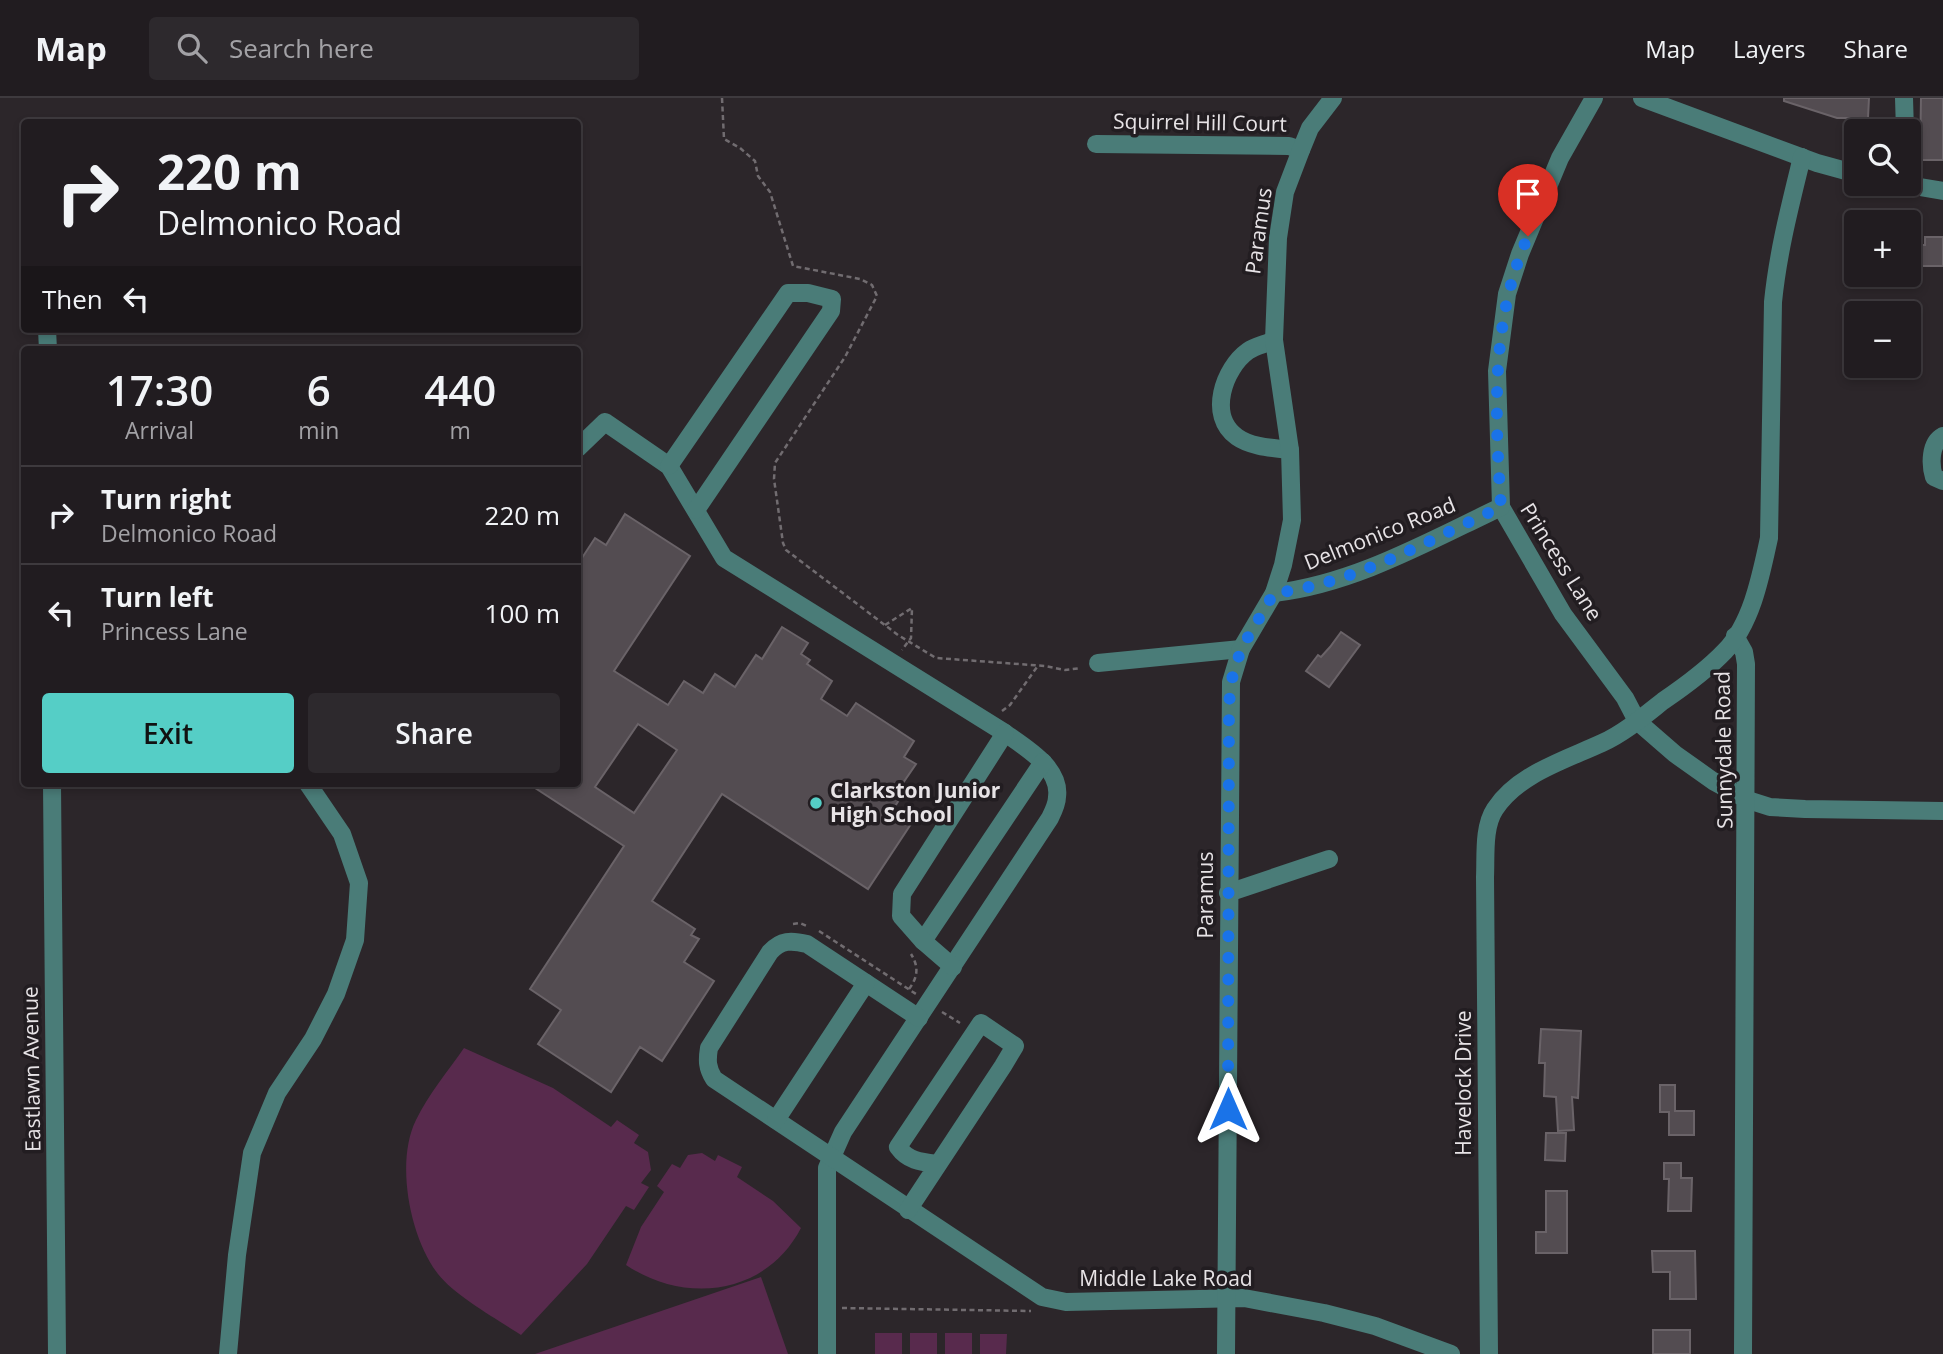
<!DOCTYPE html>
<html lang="en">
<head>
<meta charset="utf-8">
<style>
	body { margin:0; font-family:"Open Sans",sans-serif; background:#2d292d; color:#f1f3f6; height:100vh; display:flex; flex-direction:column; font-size:26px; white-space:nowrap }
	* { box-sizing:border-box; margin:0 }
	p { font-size:23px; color:#a2a1a5 }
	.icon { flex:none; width:38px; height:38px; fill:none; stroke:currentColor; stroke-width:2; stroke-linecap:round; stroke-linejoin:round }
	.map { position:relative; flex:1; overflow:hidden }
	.panel { position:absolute; left:21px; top:248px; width:560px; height:441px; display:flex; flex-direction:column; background:#211c20; border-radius:7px; box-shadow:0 4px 10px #0003,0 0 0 2px #3e3a3e }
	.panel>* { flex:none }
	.hud { position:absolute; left:21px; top:21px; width:560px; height:214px; border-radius:7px; box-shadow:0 4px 10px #0003,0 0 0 2px #3e3a3e; background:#211c20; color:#f1f3f6; overflow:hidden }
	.buttons { position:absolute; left:1844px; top:21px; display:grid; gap:14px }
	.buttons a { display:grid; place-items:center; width:77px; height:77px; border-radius:7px; background:#211c20; box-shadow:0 4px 10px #0003,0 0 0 2px #3e3a3e; font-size:35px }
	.pin { position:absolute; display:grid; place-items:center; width:60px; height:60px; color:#fff; margin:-72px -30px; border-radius:50% 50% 50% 0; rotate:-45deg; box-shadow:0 0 7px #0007 }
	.pin .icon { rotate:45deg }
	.me { position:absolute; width:77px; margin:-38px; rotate:0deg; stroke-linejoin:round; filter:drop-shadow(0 0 5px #0008) }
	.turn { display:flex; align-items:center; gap:24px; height:147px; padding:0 21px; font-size:32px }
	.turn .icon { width:91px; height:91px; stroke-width:2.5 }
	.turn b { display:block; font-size:49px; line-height:60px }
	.then { display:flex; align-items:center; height:66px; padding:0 21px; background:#0003; gap:14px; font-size:26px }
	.eta { display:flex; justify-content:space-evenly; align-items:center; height:119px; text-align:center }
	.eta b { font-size:42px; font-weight:600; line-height:49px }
	.cta { display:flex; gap:14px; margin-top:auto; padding:14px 21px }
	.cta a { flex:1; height:80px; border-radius:7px; background:#55cec6; color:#111; font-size:28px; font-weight:600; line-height:80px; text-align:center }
	.cta a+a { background:#2d292d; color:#f1f3f6 }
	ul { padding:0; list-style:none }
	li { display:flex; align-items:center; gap:21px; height:98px; padding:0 21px; border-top:2px solid #3e3a3e }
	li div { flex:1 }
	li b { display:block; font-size:26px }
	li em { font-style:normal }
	header { display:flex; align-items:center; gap:42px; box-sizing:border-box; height:98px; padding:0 35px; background:#211c20; border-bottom:2px solid #3e3a3e }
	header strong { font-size:33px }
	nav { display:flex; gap:38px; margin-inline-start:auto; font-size:24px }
	.search { width:490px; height:63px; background:#2d292d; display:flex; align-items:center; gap:18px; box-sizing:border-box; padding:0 24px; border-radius:7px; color:#a2a1a5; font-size:26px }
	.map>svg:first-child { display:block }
</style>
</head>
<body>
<header>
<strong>Map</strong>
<div class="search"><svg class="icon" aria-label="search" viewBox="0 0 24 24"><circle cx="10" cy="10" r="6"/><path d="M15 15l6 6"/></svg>Search here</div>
<nav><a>Map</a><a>Layers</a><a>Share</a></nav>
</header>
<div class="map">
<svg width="1943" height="1256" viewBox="0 0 1943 1256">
	<rect width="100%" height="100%" fill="#2c262a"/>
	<!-- green -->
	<g fill="#582a4d">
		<path d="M464,950L553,990L611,1029L617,1022L639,1037L634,1045L648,1054L651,1072L641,1085L649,1089L634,1112L626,1108L587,1166L521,1237C497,1221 455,1198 438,1176C410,1140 395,1064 416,1022C428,997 448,973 464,950Z"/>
		<path d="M702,1055L715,1063L718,1057L742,1069L737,1079L773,1103L801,1130C766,1197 686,1207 626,1167L641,1129L664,1094L657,1088L672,1066L680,1070L688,1057Z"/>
		<path d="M761,1179L788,1256H535Z"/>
		<rect x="875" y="1235" width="27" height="21"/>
		<rect x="910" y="1235" width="27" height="21"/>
		<rect x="945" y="1235" width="27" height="21"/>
		<path d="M980,1236H1007L1006,1256H980Z"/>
	</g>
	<!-- building -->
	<g fill="#534c51" stroke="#6a6368" stroke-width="2" fill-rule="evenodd">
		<path d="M1784,0H1869L1868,20H1837L1784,3Z"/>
		<path d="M1921,0H1943V62H1920Z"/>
		<path d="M1925,139H1943V168H1909V147H1925Z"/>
		<path d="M625,416L690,458L614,573L668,607L684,583L703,595L715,576L735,589L756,557L762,561L782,529L808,545L801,556L810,562L807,566L832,583L821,601L847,618L856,605L914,643L904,659L916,666L901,688L906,691L892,713L911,726L868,791L722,696L652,803L695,831L691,837L699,841L684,864L714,883L662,963L640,949L611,994L538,946L561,912L530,891L624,748L529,686H578V466L595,440L606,447ZM638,626L677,652L634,715L595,689Z"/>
		<path d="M1341,534L1360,547L1329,589L1306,573L1318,557L1321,559L1330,549Z"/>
		<path d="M1541,931L1581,933L1578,1000L1572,999L1574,1032L1558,1033L1556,999L1544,998L1545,965H1539Z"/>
		<path d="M1660,987H1675V1013H1694V1037H1669V1014H1660Z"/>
		<path d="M1546,1035H1566L1565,1063L1545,1062Z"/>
		<path d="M1664,1065H1681V1080H1692L1691,1113H1668L1669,1081H1664Z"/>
		<path d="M1546,1093H1567V1155H1536V1134H1546Z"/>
		<path d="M1652,1153H1695L1696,1201H1670V1174H1653Z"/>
		<rect x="1653" y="1232" width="37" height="24"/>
	</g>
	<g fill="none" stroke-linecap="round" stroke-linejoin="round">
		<!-- path -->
		<g stroke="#716c70" stroke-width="2.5" stroke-dasharray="5 3.5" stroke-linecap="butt">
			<path d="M722,0L724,41L740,50L755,63L758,78L770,94L793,168L860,181L872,187L877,198L845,259L775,365L774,381L783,445L786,452L898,537L936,560L1045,568L1065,572L1081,570"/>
			<path d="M885,527L912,510L911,540L902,552"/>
			<path d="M1002,613L1010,607L1037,569"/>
			<path d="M793,826L800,825L807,828"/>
			<path d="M819,833L916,896"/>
			<path d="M909,891C918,879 919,869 911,856"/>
			<path d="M942,914L960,925"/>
			<path d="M842,1210L1031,1213"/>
		</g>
		<!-- minor -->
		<g stroke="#4a7c78" stroke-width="18">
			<path d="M1594,0L1560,60L1520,156L1507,196L1497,273L1501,409L1563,516L1625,600L1637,623L1675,656L1713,683L1748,702L1770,709L1805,711L1943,713"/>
			<path d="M1642,0L1817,65L1857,76"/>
			<path d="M1904,0L1905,33"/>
			<path d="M1096,46L1289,48L1301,52"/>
			<path d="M1902,86L1943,93"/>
			<path d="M47,231L48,252"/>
			<path d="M1274,242C1266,246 1255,248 1248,253C1224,270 1207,318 1237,339C1251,349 1273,350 1290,352"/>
			<path d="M1943,338C1930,345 1930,366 1934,379L1943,383"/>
			<path d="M578,350L605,324L669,368L724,460L1005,635C1026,650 1061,670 1057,699C1057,706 1053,714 1050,720L843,1034L827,1070V1256"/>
			<path d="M669,368L788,195H808L832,201L831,213L696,412"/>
			<path d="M1274,495C1354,486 1429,443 1501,409"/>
			<path d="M1735,538L1744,554L1746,566L1743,1256"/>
			<path d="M1098,565L1241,551"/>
			<path d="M52,686L57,1256"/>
			<path d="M1228,795L1329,761"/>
			<path d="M923,843L1043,664"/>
			<path d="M953,869L923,843L901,818L902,796L1005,635"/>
			<path d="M919,920L807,846C791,842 781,842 770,854L709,950C707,962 707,970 714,981L1042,1199L1066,1204L1244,1200L1324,1215L1375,1228L1451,1256"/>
			<path d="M776,1022L866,885"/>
			<path d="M908,1112L1003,968L1015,948L981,925L898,1049C908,1063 921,1064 938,1066"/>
			<path d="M228,1256L237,1157L252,1055L277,995L313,941L336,896L355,842L359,785L342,736L308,686"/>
			<path d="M1226,1256L1231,584L1241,551L1274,495L1283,467L1292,422L1290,352L1274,242L1278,140L1285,94L1301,52L1310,30L1333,0"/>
			<path d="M1489,1256L1485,779C1486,758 1483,729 1495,711C1518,676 1565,662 1602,645C1624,635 1644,618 1663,603C1685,588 1707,572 1725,553C1752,525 1761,477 1769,440L1773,204C1778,154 1790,108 1802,59"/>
		</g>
	</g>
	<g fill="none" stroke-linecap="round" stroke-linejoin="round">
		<!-- route -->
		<path stroke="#1a73e8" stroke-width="12" stroke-dasharray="0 21.6" d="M1228,1011L1229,607L1231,584L1241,551L1274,495C1354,486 1429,442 1501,409C1495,317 1490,224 1528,138"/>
	</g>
	<!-- markers -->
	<circle fill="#55cec6" stroke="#221d21" stroke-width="2.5" cx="816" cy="705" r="7"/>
	<g text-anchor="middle" stroke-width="7" stroke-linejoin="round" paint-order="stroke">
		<!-- street labels -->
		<g font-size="21" fill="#e7e3e6" stroke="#221d21">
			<text transform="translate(1200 25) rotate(1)" y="7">Squirrel Hill Court</text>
			<text transform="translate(1259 133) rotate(-82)" y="7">Paramus</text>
			<text transform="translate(1380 436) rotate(-22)" y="7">Delmonico Road</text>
			<text transform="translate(1561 464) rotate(58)" y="7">Princess Lane</text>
			<text transform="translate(1724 652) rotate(-91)" y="7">Sunnydale Road</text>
			<text transform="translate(1206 797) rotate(-90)" y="7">Paramus</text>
			<text transform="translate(32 971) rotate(-91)" y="7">Eastlawn Avenue</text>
			<text transform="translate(1464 985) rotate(-90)" y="7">Havelock Drive</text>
			<text x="1166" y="1188">Middle Lake Road</text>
		</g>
		<!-- poi labels -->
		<g font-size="21" font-weight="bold" fill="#e7e3e6" stroke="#221d21" text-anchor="start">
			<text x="830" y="700">Clarkston Junior<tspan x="830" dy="24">High School</tspan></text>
		</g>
	</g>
</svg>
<div class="buttons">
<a><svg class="icon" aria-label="search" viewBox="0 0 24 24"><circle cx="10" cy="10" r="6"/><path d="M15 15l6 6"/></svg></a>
<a>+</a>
<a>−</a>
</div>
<div class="pin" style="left:1528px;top:138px;background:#d93025"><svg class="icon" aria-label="arrive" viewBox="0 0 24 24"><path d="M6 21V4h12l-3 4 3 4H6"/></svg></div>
<svg class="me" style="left:1228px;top:1011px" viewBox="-20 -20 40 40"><path d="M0-17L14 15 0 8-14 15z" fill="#1a73e8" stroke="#fff" stroke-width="4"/></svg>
<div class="hud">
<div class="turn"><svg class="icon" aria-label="right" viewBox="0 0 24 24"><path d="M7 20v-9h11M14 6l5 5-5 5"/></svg><div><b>220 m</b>Delmonico Road</div></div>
<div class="then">Then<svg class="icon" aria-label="left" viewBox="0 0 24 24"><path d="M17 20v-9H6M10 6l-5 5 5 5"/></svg></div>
</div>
<section class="panel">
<div class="eta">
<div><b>17:30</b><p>Arrival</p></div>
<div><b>6</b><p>min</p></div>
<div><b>440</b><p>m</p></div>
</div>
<ul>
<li><svg class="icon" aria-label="right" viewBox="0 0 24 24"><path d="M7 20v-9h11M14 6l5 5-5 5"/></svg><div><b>Turn right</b><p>Delmonico Road</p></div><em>220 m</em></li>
<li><svg class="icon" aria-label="left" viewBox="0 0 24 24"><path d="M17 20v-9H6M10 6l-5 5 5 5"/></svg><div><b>Turn left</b><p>Princess Lane</p></div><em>100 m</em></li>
</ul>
<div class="cta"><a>Exit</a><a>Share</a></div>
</section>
</div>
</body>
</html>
